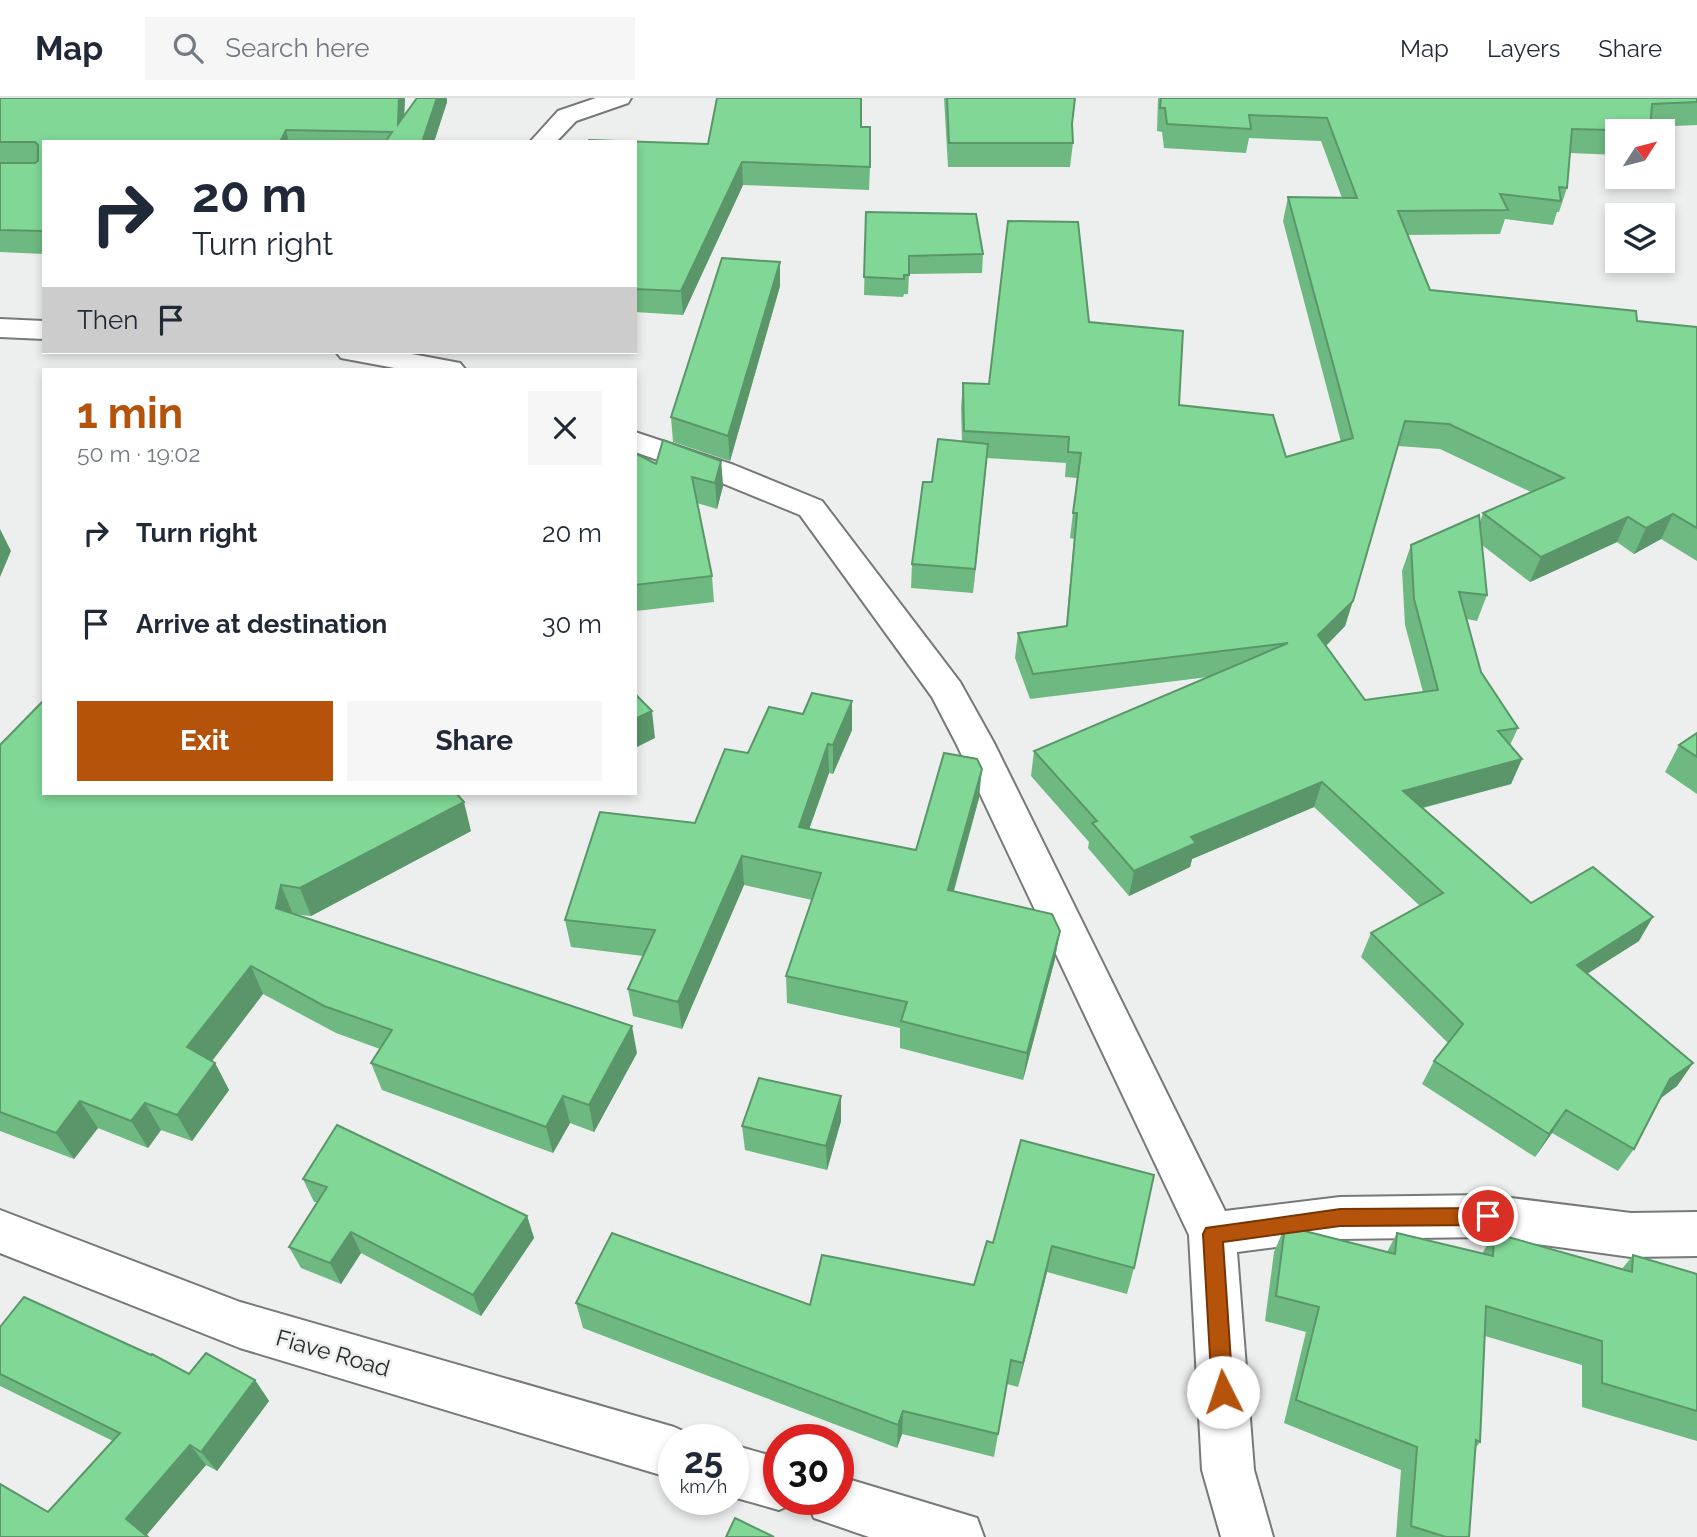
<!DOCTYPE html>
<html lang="en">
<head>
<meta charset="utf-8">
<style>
	body { margin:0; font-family:Raleway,sans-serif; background:#f6f6f7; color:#1f2937; height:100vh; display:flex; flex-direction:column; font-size:26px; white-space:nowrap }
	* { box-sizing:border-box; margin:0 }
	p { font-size:23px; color:#747a83 }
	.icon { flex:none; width:38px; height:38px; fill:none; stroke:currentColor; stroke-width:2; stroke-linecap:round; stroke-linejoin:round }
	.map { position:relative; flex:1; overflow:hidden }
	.sheet { position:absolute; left:42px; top:270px; width:595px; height:427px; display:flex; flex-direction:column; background:#fff; border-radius:0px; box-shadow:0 4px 10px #0003 }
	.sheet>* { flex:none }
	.top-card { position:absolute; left:42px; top:42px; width:595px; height:214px; border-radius:0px; box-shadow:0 4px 10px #0003; background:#fff; color:#1f2937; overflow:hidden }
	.needle { width:46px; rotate:54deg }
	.fabs { position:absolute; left:1605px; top:21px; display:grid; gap:14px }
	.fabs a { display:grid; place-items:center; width:70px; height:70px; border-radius:0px; background:#fff; box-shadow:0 4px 10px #0003; font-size:35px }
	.speed { position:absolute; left:658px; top:1326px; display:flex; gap:14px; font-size:35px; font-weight:700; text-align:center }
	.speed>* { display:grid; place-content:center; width:91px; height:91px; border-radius:50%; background:#fff; box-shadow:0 4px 10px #0003; line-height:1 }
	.speed small { font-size:18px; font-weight:400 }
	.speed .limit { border:10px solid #d22; background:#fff; color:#111 }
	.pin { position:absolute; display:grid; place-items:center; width:60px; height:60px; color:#fff; margin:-30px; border:4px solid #fff; border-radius:50%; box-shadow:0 2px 7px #0007 }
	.me { position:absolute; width:77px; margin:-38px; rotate:356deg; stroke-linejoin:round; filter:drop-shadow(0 0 5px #0008) }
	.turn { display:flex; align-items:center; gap:24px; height:147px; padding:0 35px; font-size:32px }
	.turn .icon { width:91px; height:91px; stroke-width:2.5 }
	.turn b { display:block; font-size:49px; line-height:60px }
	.then { display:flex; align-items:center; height:66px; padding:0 35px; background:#0003; gap:14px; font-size:26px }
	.round { display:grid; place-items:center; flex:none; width:74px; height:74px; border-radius:0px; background:#f6f6f7 }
	.head { display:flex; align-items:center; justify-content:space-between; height:119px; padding:0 35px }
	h1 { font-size:42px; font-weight:700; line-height:52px; color:#b45309 }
	.cta { display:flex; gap:14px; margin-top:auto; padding:14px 35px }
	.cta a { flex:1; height:80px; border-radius:0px; background:#b45309; color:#fff; font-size:28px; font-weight:700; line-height:80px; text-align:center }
	.cta a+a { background:#f6f6f7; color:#1f2937 }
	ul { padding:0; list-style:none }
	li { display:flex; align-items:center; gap:21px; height:91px; padding:0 35px }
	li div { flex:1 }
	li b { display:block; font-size:26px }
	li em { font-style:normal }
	header { display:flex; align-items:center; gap:42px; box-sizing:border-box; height:98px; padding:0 35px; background:#fff; border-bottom:2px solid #e0e1e3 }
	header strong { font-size:33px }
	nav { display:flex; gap:38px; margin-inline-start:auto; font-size:24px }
	.search { width:490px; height:63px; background:#f6f6f7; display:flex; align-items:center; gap:18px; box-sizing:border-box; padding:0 24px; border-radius:0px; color:#747a83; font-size:26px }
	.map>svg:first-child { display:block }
</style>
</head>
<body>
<header>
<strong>Map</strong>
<div class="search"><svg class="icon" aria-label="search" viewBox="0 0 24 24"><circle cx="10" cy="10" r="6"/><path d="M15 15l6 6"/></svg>Search here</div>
<nav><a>Map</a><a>Layers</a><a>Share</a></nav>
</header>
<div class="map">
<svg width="1697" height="1439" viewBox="0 0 1697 1439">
	<rect width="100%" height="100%" fill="#ecefed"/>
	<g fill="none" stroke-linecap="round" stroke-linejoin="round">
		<!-- minor casing -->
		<g stroke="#767977" stroke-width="4">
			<g id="minor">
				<path d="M596,0H631L628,5L576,23L556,44H530L558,13Z"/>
				<path d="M0,221L44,223V241L0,239Z"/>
				<path d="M336,254H401L460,265L465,271H400L341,260Z"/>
				<path d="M635,334L734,367L822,403L960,584L994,645L1225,1113L1340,1099L1487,1097L1631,1115L1697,1114V1158L1631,1159L1487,1139L1340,1141L1237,1154L1254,1372L1273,1439H1221L1202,1372L1189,1137L956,645L932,599L800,417L712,381L635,354Z"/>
				<path d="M0,1112L240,1204L674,1329L692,1337L694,1342H674V1381L240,1250L0,1155Z"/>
				<path d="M733,1347L779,1360V1402H798L797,1404L779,1412L733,1399Z"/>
				<path d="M838,1378L977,1420L984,1439H869L814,1420L806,1402H838Z"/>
			</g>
		</g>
		<!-- minor -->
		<use href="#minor" fill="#fff" fill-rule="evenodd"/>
	</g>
	<!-- wall -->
	<g fill="#6eb981" fill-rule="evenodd">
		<path d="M0,0H405L404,18L447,4L434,44H44V156L0,154Z"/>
		<path d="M944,0H1075L1072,28L1073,45L1070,69H948Z"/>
		<path d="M1158,0H1697V27L1651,29L1617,33V57L1570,55L1567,90L1559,114H1557L1553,127L1505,121L1500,136L1408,137L1430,192L1637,223L1697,229V463L1661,441L1634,456L1617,444L1530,484L1482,447L1487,497L1477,523L1467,521L1481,574L1518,630L1510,647L1522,661L1511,686L1423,710L1531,805L1639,843L1587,876L1693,965L1677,988L1661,1000L1634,1051L1618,1073L1552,1035L1535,1059L1422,986L1434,963L1448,945L1361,859L1371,835L1420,808L1314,709L1192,761L1190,769L1129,798L1088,750L1089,744L1031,678L1034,653L1208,579L1030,601L1015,560L1018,535L1066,528L1074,441L1070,440L1077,380L1065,379L1066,365L987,360L973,495L911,490L912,466L932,384L962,343L961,310L963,285L989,286L1089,224L1179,307L1286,359L1341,344L1283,123L1288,99L1342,100L1321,43L1249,40L1246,55L1164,50L1162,34L1157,33ZM1398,348L1440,351L1531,394L1483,415L1480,424L1411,447L1402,473L1405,527L1423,594L1365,602L1326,548L1345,528Z"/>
		<path d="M861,29L870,69L869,92L743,87L683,217L635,214V44L708,46Z"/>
		<path d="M866,114L983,156L982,175L909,176L908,196H904L903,199L864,197Z"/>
		<path d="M780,164V188L730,363L673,344L671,319Z"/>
		<path d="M635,355L656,366L721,363L723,388L717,411L697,405L712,478L714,504L636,513Z"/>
		<path d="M852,632L833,676L829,675L809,731L916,752L979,700L954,793L1055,861L1023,982L900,950V930L787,905L786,878L812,802L744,787L682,931L633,918L628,891L643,858L571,849L565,822L695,725L748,655Z"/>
		<path d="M1697,635V696L1665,674L1679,647Z"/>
		<path d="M0,647L471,733L311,818L293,816L637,955L594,1034L570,1025L553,1055L382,992L371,965L380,951L336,935L263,896L212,963L215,965L229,992L192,1043L161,1032L148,1050L98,1030L74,1061L0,1033Z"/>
		<path d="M841,1023L827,1072L745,1052L742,1028Z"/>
		<path d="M1021,1042L1134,1170L1127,1196L1047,1174L1018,1289L1007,1286L994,1359L902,1336L897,1350L583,1230L576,1205L810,1207L974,1187L993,1145Z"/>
		<path d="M303,1081L527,1118L534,1140L481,1218L361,1155L341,1186L301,1170L289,1149L317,1104H314Z"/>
		<path d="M1285,1128L1387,1154L1397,1135L1482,1156L1494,1135L1622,1171L1633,1157L1697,1176V1343L1582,1309V1267L1485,1238L1480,1344L1475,1351L1469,1439H1396L1401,1372L1284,1325L1306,1234L1265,1223L1274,1154Z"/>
		<path d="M0,1229L189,1276L255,1282L269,1303L217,1373L206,1367L146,1437L48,1414L113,1343L0,1288Z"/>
	</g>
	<!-- shaded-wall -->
	<g fill="#5a9669">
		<path d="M399,0H405L403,44L398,26Z"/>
		<path d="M437,0H447V4L434,44H422Z"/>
		<path d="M286,32L289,44H280Z"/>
		<path d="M742,64L743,87L683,217L681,193Z"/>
		<path d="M780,164V188L730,363L728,338Z"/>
		<path d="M988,346L986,369L973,495L975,471Z"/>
		<path d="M721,363L723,388L717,411L715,385Z"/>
		<path d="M1673,416L1661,441L1634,456L1646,430Z"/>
		<path d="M1628,419L1617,444L1530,484L1541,459Z"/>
		<path d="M0,431L11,453L0,479Z"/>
		<path d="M1353,503L1345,528L1311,563L1318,537Z"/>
		<path d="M852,603V632L833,676V647Z"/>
		<path d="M652,613L655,640L635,650V621Z"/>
		<path d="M828,646L829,675L800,757L799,729Z"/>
		<path d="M1522,661L1511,686L1394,717L1403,693Z"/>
		<path d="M982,671L979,700L946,820L948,792Z"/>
		<path d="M1322,684L1314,709L1192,761L1190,769L1129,798L1134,773L1191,739Z"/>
		<path d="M464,704L471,733L311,818L300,790Z"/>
		<path d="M742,758L744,787L682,931L678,904Z"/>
		<path d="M281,787L293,816L276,810Z"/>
		<path d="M1653,819L1639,843L1563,891L1577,867Z"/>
		<path d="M1060,833L1055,861L1023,982L1027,955Z"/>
		<path d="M251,868L263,896L202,976L187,949Z"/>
		<path d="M632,928L637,955L594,1034L589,1007Z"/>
		<path d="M215,965L229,992L192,1043L177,1017Z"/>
		<path d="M1693,965L1677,988L1654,1005L1670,981Z"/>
		<path d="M563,998L570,1025L553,1055L546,1029Z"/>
		<path d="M841,998V1023L827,1072L826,1048Z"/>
		<path d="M80,1003L98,1030L74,1061L56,1035Z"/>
		<path d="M145,1005L161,1032L148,1050L131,1023Z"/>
		<path d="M1566,1012L1552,1035L1535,1059L1549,1036Z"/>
		<path d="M527,1118L534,1140L481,1218L473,1197Z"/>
		<path d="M351,1134L361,1155L341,1186L330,1165Z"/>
		<path d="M1052,1148L1047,1174L1018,1289L1023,1265Z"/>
		<path d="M255,1282L269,1303L217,1373L201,1354Z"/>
		<path d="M903,1313L902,1336L897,1350L898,1327Z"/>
		<path d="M190,1347L206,1367L145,1439L126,1421Z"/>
	</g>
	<!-- building -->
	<g fill="#80d796" stroke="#5a9669" stroke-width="2">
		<path d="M0,0H399L398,26L417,0H437L422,44H385L392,34L286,32L280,44H44V133L0,132V65H35L38,63V47L35,44H0Z"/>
		<path d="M717,0H861V29H870V69L742,64L681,193L635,191V44H588L589,42L708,46Z"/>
		<path d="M947,0H1075L1072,26L1073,45H949Z"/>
		<path d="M1161,0H1697V4L1652,6L1650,33L1572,31L1567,90L1559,89L1561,103L1500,96L1508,112L1398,113L1430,192L1636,213L1637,223L1697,229V430L1673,416L1646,430L1628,419L1541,459L1483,415L1564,380L1449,326L1405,323L1353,503L1318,537L1365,602L1438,592L1414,501L1411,447L1479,417L1487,497L1459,494L1481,574L1518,630L1498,633L1522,661L1403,693L1531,805L1593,769L1653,819L1577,867L1693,965L1670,981L1634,1051L1566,1012L1549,1036L1434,963L1463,926L1371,835L1443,795L1322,684L1191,739L1196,745L1134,773L1092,725L1097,723L1034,653L1288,545L1033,576L1018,535L1067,528L1077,415H1073L1081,355L1068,354L1069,339L964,333L963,285L989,286L1008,123L1078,124L1089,224L1183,233L1179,307L1273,317L1286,359L1353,340L1288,99L1357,100L1327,20L1249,17L1251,31L1167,26L1165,10H1160Z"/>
		<path d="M866,114L976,116L983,156L909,158V177H904V181L864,179Z"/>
		<path d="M722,160L780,164L728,338L671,319Z"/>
		<path d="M938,341L988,346L975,471L912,466L923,384H932Z"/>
		<path d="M663,342L721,363L715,385L692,379L712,478L635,487V355L656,366Z"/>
		<path d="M812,595L852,603L833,647L828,646L799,729L916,752L944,655L977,661L982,671L948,792L1052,816L1060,833L1027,955L901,923L907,904L786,878L821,775L742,758L678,904L628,891L655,832L565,822L600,714L695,725L725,651L748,655L769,609L803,616Z"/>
		<path d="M635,596L652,613L635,621Z"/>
		<path d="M44,602V695H456L464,704L300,790L281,787L276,810L632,928L589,1007L563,998L546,1029L371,965L392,932L324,908L251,868L187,949L215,965L177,1017L145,1005L131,1023L80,1003L56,1035L0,1014V647Z"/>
		<path d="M1697,635V659L1679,647Z"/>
		<path d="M759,980L841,998L826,1048L742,1028Z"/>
		<path d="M337,1027L527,1118L473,1197L351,1134L330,1165L289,1149L327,1089L303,1081Z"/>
		<path d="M1021,1042L1154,1077L1134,1170L1052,1148L1023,1265L1011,1262L998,1336L903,1313L898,1327L576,1205L612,1135L810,1207L822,1157L974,1187L987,1143L993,1145Z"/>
		<path d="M1285,1128L1395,1156L1397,1135L1493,1158L1494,1135L1632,1174L1633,1157L1697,1176V1313L1602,1285V1243L1486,1208L1480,1344L1476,1342L1469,1439H1446L1411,1428L1417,1349L1296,1302L1319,1209L1276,1198Z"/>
		<path d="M24,1199L151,1257L152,1256L189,1276L206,1255L255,1282L201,1354L190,1347L126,1421L148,1439H0V1386L48,1414L120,1335L0,1276V1229Z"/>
		<path d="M735,1420L774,1439H726Z"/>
	</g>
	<!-- route -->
	<path fill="#b45309" stroke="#753606" stroke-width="2" d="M1488,1110L1494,1112L1497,1118L1494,1125L1488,1127L1340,1128L1223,1144L1233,1294L1230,1301L1223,1304L1215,1301L1212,1294L1203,1136L1206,1130L1340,1111Z"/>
	<g text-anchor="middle" stroke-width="5" stroke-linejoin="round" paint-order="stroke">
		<!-- near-street labels -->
		<g font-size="23" fill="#262726" stroke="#ecefed">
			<text transform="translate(333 1255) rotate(16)" y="8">Fiave Road</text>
		</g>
	</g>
</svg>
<div class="fabs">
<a><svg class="needle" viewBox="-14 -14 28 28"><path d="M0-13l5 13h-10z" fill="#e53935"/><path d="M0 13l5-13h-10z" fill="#747a83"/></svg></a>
<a><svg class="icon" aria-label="layers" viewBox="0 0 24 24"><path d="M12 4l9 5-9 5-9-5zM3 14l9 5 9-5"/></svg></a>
</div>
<div class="speed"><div>25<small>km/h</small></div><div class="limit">30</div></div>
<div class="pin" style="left:1488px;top:1118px;background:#d93025"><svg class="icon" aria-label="arrive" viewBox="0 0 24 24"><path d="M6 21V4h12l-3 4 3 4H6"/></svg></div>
<svg class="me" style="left:1223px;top:1294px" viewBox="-20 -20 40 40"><circle r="19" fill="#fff"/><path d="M0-13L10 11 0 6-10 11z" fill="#b45309"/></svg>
<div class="top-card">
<div class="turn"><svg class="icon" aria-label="right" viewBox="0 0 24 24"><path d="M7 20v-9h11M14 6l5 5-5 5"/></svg><div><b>20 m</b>Turn right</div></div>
<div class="then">Then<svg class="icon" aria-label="arrive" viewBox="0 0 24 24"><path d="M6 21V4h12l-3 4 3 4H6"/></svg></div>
</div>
<section class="sheet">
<div class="head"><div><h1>1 min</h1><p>50 m · 19:02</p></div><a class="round"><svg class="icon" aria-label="close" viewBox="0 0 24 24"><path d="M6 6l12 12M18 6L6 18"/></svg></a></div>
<ul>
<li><svg class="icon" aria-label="right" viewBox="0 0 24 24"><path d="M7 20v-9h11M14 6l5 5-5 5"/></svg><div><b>Turn right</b></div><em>20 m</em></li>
<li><svg class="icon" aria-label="arrive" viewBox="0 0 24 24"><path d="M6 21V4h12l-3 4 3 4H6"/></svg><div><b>Arrive at destination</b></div><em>30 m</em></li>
</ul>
<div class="cta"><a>Exit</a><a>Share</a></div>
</section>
</div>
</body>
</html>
